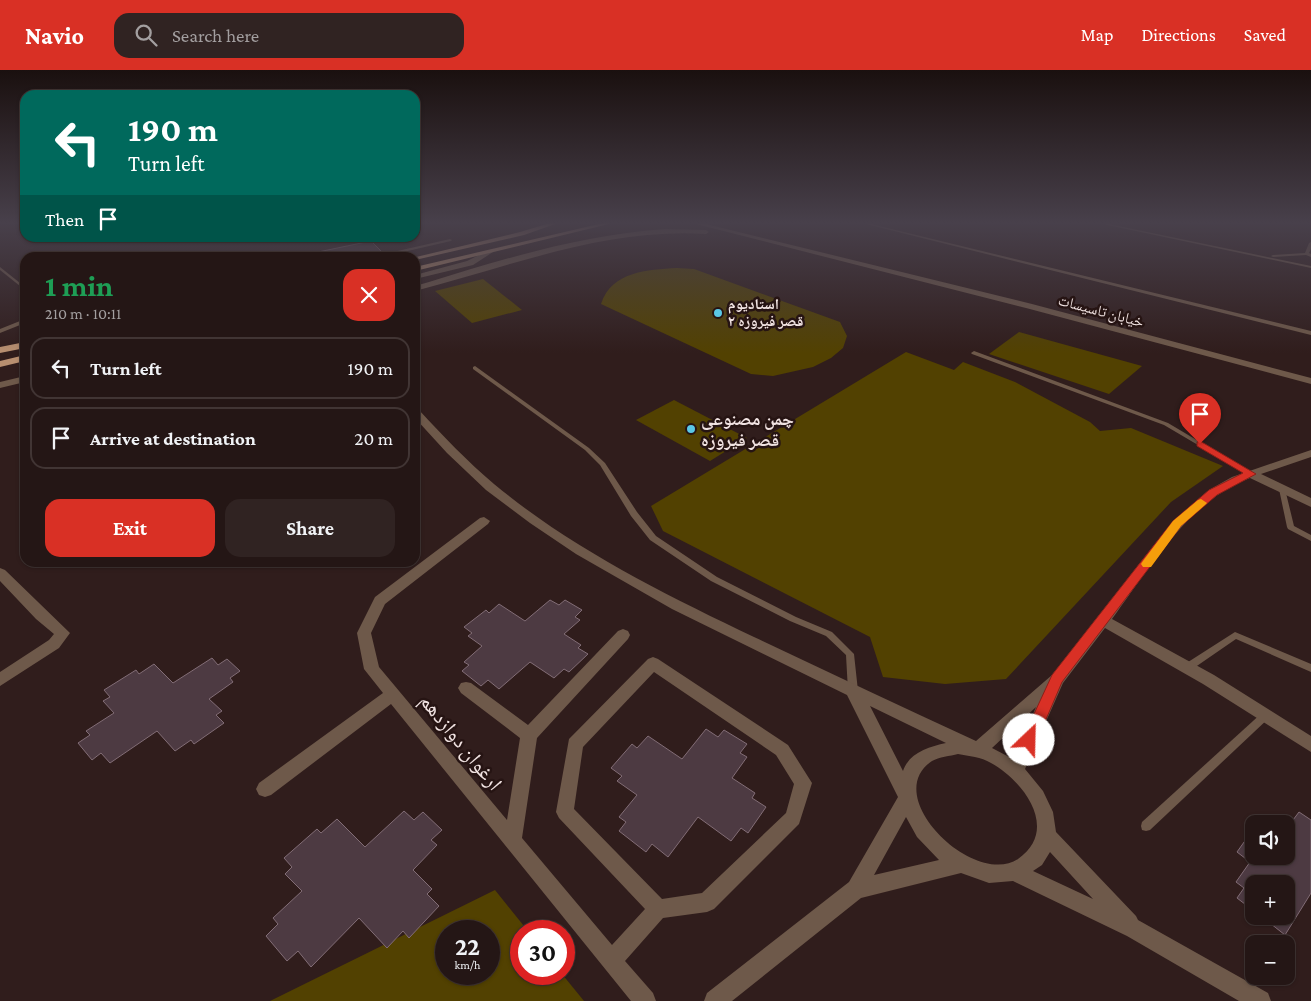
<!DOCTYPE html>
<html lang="en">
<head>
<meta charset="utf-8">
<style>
	body { margin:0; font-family:"Crimson Pro","Noto Naskh Arabic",serif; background:#302322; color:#f1f3f6; height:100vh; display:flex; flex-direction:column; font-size:19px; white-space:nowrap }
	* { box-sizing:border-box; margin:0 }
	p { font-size:16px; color:#a39fa0 }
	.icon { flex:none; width:28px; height:28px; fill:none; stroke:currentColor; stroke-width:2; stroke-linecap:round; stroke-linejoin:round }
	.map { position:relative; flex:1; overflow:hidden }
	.details { position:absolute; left:20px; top:182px; width:400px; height:315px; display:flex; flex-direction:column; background:#241615; border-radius:15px; box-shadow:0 1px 4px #0004,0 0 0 1px #413534 }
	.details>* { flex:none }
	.hud { position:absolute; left:20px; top:20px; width:400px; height:152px; border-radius:15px; box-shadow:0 1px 4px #0004,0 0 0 1px #413534; background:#00695c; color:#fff; overflow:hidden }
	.fabs { position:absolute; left:1245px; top:745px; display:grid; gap:10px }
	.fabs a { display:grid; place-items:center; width:50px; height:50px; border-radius:10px; background:#241615; box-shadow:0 1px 4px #0004,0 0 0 1px #413534; font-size:25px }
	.speed { position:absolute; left:435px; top:850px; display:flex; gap:10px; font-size:25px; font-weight:700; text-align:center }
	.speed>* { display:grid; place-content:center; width:65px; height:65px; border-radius:50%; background:#241615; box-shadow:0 1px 4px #0004,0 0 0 1px #413534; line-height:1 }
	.speed small { font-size:12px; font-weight:400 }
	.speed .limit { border:8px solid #d22; background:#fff; color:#111 }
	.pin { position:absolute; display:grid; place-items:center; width:42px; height:42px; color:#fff; margin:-51px -21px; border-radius:50% 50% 50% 0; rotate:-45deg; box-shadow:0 0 5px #0007 }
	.pin .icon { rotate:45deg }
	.me { position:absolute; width:55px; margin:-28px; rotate:24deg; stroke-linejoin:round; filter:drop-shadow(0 0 4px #0008) }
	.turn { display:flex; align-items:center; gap:18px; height:105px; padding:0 25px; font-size:22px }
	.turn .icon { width:65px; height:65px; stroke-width:2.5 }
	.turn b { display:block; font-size:35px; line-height:42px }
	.then { display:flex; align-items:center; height:48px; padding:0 25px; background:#0003; gap:10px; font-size:19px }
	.round { display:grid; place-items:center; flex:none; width:52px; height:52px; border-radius:15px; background:#302322 }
	.overview { display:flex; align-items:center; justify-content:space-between; height:85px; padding:0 25px }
	h1 { font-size:30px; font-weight:700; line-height:38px; color:#1e9e55 }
	.cta { display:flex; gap:10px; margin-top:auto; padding:10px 25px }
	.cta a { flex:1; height:58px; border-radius:15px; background:#d93025; color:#fff; font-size:20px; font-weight:700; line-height:58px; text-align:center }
	.cta a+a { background:#302322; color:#f1f3f6 }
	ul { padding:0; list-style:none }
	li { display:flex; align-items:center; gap:15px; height:62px; margin:0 10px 8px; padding:0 15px; border:2px solid #413534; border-radius:15px }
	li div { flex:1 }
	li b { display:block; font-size:19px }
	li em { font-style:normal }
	header { display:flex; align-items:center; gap:30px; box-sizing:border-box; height:70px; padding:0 25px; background:#d93025; color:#fff }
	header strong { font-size:24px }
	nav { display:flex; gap:28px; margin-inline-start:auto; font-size:18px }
	.search { width:350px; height:45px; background:#302322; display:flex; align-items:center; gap:12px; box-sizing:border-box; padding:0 18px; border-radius:15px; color:#a39fa0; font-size:19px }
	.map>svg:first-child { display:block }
</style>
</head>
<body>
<header>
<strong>Navio</strong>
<div class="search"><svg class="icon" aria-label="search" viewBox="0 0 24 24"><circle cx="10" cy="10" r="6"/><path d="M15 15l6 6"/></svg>Search here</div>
<nav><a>Map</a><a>Directions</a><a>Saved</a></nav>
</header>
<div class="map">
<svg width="1311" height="931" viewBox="0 0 1311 931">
	<rect width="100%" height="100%" fill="#301d1c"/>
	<!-- green -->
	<g fill="#524101" fill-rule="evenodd">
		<path d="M677,198L694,199L840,252L847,266L843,278L831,288L813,297L773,306L751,304L601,234C612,201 647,200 677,198Z"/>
		<path d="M483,209L522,240L472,253L435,221Z"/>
		<path d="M1019,262L1142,296L1109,324L989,284Z"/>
		<path d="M906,282L954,300L963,292L1015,312L1090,352L1100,361L1131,358L1223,396L1171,432L1006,609L945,614L883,607L870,567L663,461L651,436Z"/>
		<path d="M674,330L747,368L710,391L636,350Z"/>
		<path d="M495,820L528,861H521V904H562L584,931H270ZM446,861H489V904H446Z"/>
	</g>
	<!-- building -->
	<g fill="#4d3a42" stroke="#826d76">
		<path d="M371,171L381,181L348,188L294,187Z"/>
		<path d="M248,183L258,188H231Z"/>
		<path d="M550,530L559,535L565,530L582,540L575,547L580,550L564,564L581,575L578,578L588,584L569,602L564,599L554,608L530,592L499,619L488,610L481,616L462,601L469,595L464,592L482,576L468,566L472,563L464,557L486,540L489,543L499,534L525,551Z"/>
		<path d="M212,588L218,595L227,589L240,601L230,608L233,612L209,629L222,641L216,645L224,653L194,674L191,670L175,681L157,661L110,693L101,683L92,690L78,673L90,665L86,661L114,643L103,631L110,627L104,620L136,600L139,604L154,594L173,613Z"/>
		<path d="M706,659L718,667L724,660L747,674L740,683L747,687L732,708L755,723L752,728L766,737L748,763L741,758L731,771L698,747L668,787L652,774L646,782L619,761L626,752L619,747L637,725L617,711L622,706L611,698L632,674L637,678L648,666L682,689Z"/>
		<path d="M404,741L414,750L423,742L442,760L431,770L437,775L413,800L432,819L427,824L439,836L409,868L403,861L387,878L359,848L311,897L298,881L287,891L266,866L278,854L273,848L302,821L285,804L292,797L284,788L317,759L321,763L337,749L365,777Z"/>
		<path d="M1299,742L1311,750V823L1285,865L1261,846H1286V814H1254V841L1237,828L1244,818L1236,812L1250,792L1237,782L1254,758V786H1286V754H1280L1286,745L1293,750Z"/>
	</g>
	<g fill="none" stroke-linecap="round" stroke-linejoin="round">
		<!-- service -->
		<g fill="#6e594a" fill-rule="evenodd">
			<path d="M862,153H867L1311,261V265Z"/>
			<path d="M1098,153H1104L1311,196V198Z"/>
			<path d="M450,169L452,170L451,171L377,188H367Z"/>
			<path d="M1311,172V179L1309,183L1311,184V187L1306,185L1273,187L1271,186L1273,185L1305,183L1309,173Z"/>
			<path d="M0,197L25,217V220L0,200Z"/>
			<path d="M25,249V253L0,263V259Z"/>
			<path d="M974,281L1168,353L1254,404L1253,405H1249L1164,355L972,284L971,283Z"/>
			<path d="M475,296L589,378L605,393L637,442L656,466L717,507L796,547L832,562L854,584L858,621L856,624L853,625L850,624L848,621L846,585L826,566L790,551L711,511L650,470L631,446L600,395L585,380L473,299V297Z"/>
			<path d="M1280,417H1284L1285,419L1294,456L1311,465V471L1288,459L1287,457L1279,419Z"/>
			<path d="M1235,562L1311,594V602L1236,569L1191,600L1188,601L1185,600L1183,597L1185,594Z"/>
			<path d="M1267,640L1270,641L1272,644L1270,647L1150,760L1146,761L1142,760L1141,756L1142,752L1264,641Z"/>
		</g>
		<!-- minor -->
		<g fill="#6e594a" fill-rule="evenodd">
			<path d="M692,153H702L1032,234L1311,308V314L1026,238Z"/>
			<path d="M666,159L706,160L709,162L706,164C605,158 511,196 415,221V216L429,212C506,188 586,164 666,159Z"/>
			<path d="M487,181L493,182L473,195L415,209V205L467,191Z"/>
			<path d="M25,306V312L0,318V312Z"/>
			<path d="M415,339L419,340C443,366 467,391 494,414C571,478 664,524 754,567C828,602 902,637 976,671L1052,605L1173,451L1209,420L1232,407L1311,380V387L1261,404L1311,428V437L1250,408C1190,429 1148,500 1112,549L1214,605L1311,666V682L1203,614L1105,558L1063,613L1025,699L1043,721L1053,742L1056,762L1136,846L1138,850L1268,923L1271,931H1239L1127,866L1013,811L989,813L961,803L861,828L732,931H704L707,923L849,812L898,727L847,625L672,539L576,484L530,453L486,420L447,383L415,348ZM870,636L946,673C928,677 909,683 903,701ZM1036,637L1013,689L992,678ZM958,684C969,686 981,687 991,693C1024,711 1060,760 1018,789C974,818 879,726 932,691C939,687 950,686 958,684ZM906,747L917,767L939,790L874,805ZM1050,782L1093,829L1033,801L1042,795Z"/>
			<path d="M484,447L490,451L488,454L385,534L371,563L379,597L507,750L520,668L461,623L458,618L461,613L466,612L471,613L528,655L618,561L623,559L628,561L630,565L628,569L537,668L522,768L612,875L645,839L559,748L556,742L569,669L648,589L653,587L658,589L788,675L812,713L799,754L714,839L707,842L663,848L625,891L653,923L656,931H631L391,634L271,725L265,727L259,725L256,719L259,713L383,623L364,599L357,563L375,527L480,448ZM654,602L776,685L794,714L786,743L702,823L662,829L574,739L583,677Z"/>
			<path d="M0,498L5,500L70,563L59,578L0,616V602L49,570L54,564L36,549L0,511Z"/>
		</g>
		<!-- primary -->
		<g fill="#b88f70" fill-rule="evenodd">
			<path d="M550,153H558L524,165L415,190V188H412L520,162Z"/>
			<path d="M603,153H613L415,201V197Z"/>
			<path d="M25,272V278L0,283V277Z"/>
			<path d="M25,285V291L0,297V291Z"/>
		</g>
	</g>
	<!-- sky -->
	<linearGradient id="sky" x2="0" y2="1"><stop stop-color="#1a100f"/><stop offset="0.54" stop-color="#48404b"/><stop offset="1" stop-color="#48404b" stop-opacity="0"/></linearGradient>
	<rect width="1311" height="283" fill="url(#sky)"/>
	<!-- route -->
	<path fill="#d93025" stroke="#8d1f18" d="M1200,371L1256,404L1217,425L1181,456L1062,612L1035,675L1029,676L1024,675L1022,670L1052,605L1173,451L1209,420L1243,403L1197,376V372Z"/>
	<!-- slow -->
	<path fill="#f59e0b" d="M1201,429L1207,433L1205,435L1181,456L1151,497H1143L1141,494L1143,491L1173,451L1198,430Z"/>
	<!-- markers -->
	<g fill="#5ac8e6" stroke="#261413" stroke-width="2">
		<circle cx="718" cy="243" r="5"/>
		<circle cx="691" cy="359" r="5"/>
	</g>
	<g text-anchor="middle" stroke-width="5" stroke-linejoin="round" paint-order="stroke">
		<!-- far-poi labels -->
		<g font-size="15" font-weight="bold" fill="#f1e3e2" stroke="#261413" text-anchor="start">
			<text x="728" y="239">استادیوم<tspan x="728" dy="17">قصر فیروزه ۲</tspan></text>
		</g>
		<!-- far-street labels -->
		<g font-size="15" fill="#f1e3e2" stroke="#261413">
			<text transform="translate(1101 241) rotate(15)" y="5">خیابان تاسیسات</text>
		</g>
		<!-- poi labels -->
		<g font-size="18" font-weight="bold" fill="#f1e3e2" stroke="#261413" text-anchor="start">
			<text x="701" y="355">چمن مصنوعی<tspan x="701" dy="21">قصر فیروزه</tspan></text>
		</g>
		<!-- near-street labels -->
		<g font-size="21" fill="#f1e3e2" stroke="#261413">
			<text transform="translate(461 672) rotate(51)" y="7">ارغوان دوازدهم</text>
		</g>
	</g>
</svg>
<div class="fabs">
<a><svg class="icon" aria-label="sound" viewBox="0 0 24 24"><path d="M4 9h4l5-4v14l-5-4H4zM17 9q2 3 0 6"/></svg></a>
<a>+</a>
<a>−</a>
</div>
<div class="speed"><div>22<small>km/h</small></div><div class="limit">30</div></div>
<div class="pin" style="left:1200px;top:374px;background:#d93025"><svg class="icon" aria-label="arrive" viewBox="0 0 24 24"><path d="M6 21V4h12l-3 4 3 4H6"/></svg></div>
<svg class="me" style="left:1029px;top:670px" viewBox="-20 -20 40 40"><circle r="19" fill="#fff"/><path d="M0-13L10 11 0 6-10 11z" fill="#d93025"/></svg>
<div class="hud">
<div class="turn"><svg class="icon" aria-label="left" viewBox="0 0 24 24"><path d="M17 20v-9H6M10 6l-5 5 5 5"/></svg><div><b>190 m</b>Turn left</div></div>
<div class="then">Then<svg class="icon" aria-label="arrive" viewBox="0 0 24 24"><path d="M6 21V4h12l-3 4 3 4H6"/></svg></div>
</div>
<section class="details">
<div class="overview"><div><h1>1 min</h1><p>210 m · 10:11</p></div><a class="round" style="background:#d93025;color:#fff"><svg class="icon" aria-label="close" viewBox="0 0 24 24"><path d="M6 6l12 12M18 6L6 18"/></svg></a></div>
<ul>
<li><svg class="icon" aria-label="left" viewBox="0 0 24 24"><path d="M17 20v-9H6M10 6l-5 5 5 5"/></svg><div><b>Turn left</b></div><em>190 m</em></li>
<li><svg class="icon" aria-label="arrive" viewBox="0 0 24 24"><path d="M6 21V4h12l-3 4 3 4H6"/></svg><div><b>Arrive at destination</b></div><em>20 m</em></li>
</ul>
<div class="cta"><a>Exit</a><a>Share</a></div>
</section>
</div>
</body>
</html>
